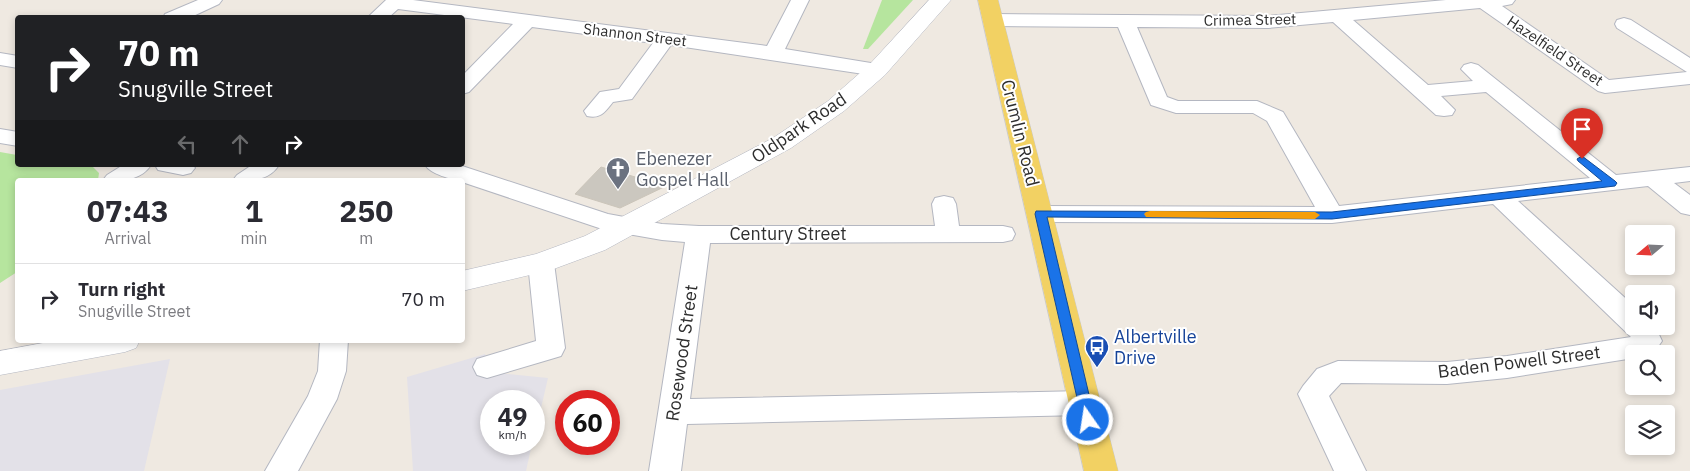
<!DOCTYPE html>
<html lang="en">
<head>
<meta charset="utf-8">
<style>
	body { margin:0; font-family:"IBM Plex Sans",sans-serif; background:#f7f7f7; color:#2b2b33; height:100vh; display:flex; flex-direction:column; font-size:19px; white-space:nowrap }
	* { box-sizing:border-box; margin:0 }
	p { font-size:16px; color:#7c7c81 }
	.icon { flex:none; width:28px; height:28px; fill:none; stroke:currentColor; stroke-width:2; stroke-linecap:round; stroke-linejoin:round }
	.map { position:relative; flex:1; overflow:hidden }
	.drawer { position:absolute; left:15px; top:178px; width:450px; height:165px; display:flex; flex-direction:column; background:#fff; border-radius:5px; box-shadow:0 2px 8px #0003 }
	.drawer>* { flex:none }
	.guide { position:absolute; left:15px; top:15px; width:450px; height:152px; border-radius:5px; box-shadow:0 2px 8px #0003; background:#202124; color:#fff; overflow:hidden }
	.needle { width:32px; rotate:251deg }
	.fabs { position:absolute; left:1625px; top:225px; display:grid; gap:10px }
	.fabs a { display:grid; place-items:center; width:50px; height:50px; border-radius:5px; background:#fff; box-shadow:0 2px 8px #0003; font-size:25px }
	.speed { position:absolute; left:480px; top:390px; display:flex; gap:10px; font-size:25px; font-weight:700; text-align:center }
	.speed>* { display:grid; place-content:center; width:65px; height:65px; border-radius:50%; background:#fff; box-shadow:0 2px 8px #0003; line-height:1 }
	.speed small { font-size:12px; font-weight:400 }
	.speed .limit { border:8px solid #d22; background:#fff; color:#111 }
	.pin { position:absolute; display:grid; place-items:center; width:42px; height:42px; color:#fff; margin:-51px -21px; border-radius:50% 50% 50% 0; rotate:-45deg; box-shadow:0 0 5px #0007 }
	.pin .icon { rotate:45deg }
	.me { position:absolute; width:55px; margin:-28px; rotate:347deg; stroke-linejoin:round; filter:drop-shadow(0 0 4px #0008) }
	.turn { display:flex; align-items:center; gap:18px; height:105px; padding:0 20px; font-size:22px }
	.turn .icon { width:65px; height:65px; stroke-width:2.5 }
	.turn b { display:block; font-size:35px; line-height:42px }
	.lanes { display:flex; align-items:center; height:48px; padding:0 20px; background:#0003; justify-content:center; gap:25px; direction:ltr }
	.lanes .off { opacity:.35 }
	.eta { display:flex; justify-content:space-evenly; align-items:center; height:85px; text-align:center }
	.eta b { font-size:30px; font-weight:700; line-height:35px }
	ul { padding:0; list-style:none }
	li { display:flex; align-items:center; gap:15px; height:70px; padding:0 20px; border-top:1px solid #e1e1e2 }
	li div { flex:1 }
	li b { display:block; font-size:19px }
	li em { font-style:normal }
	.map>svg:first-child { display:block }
</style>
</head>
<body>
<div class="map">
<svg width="1690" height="471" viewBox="0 0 1690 471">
	<rect width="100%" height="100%" fill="#efe9e1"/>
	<!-- industrial -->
	<g fill="#e3e1e8">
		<path d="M485,354L489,372L548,378L534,438V401H491V444H532L526,471H413L407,377Z"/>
		<path d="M170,359L144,471H0V390Z"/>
	</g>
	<!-- green -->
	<g fill="#b6e59e">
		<path d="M882,0H913L868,49H863Z"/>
		<path d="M0,152L17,155L18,165H79L93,167L99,173L98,180H18L17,272L0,283Z"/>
	</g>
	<!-- building -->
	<path fill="#cbc7bf" stroke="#cbc5ba" d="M601,167L666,186L620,208L575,194Z"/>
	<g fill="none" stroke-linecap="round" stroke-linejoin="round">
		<!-- street casing -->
		<g stroke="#b4b7c1" stroke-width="2">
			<g id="street">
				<path d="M198,0H222L219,4L189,18H163L165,14Z"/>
				<path d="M386,0H413L767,46L791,0H809L785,49L877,64L884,66L887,70L884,74L877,76L671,45L632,99L613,102C605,112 601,119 587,116L584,111L600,92L619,89L653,43L532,27L469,92L462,94V76L513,24L398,9L388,18H367Z"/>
				<path d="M1446,0H1515L1512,4L1502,6L1609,80L1687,72L1617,28L1615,24L1617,20L1624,18L1631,20L1690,58V84L1605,93L1598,91L1480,8L1353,20L1428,85L1473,81L1461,69L1464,65L1471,63L1478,65L1616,175L1690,167V181L1674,183L1690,195V215L1681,213L1648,186L1518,201L1634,306V326H1655L1662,341L1653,354H1634V358L1507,378L1447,384L1341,383L1329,396L1366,471H1334L1298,394L1303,386L1317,369L1338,361L1447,362L1507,356L1631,337L1493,204L1332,223L1040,222L1031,220L1028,214L1031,208L1040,206L1315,207L1267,121L1253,113H1176L1151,105L1118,27L993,26L986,24L984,20L986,16L993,14L1268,16ZM1333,22L1436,115L1444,116L1452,115L1455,110L1441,96L1486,92L1590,178L1339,206L1283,112L1257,101H1178L1167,97L1137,27L1268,28Z"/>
				<path d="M0,53L18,56V68L0,65Z"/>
				<path d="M0,129L18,132V146L0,143Z"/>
				<path d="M123,165H151C140,182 121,180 103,180L107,175Z"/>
				<path d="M155,165H193L195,168L191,173L183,175L158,170Z"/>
				<path d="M252,165H279C268,182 251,180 233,180L237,175Z"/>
				<path d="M425,165H459L608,214L662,224L699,226H935L932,204L935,198L944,196L953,198L956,204L959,226H1003L1012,228L1015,234L1012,240L1003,242L710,243L690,399L1084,391L1095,394L1099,403L1095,412L1084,415L687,424L681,471H649L685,242L662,240L605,230L462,182V180C451,180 431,174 425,165Z"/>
				<path d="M541,254L550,257L554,263L565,348L561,356L551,359L487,378L477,375L473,367L477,359L536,341L528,263L532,257Z"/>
				<path d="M320,340H348L346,371L337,399L298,471H265L308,396L318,371Z"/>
			</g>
		</g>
		<!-- secondary casing -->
		<g stroke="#b4b7c1" stroke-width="1">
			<g id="secondary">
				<path d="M929,0H951L885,75L844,111L791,148L605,250L551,270L462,291V271L536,254L585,236L773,138L828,101L869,65Z"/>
				<path d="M59,340H140L136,348L125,352L0,375V351Z"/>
			</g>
		</g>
		<!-- primary casing -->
		<g stroke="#c9c9c9" stroke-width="1">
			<path id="primary" d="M978,0H998L1118,471H1084Z"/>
		</g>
		<!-- street -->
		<use href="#street" fill="#fff" fill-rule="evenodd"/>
		<!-- secondary -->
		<use href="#secondary" fill="#fff" fill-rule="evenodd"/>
		<!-- primary -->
		<use href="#primary" fill="#f2d163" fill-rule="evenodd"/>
	</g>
	<!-- route -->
	<path fill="#1a73e8" stroke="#114b97" d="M1582,156L1615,181L1617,183L1615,186L1332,219L1047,217L1095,420L1093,424L1088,426L1083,424L1035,214L1036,211L1332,212L1602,181L1578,161L1577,159Z"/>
	<!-- slow -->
	<path fill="#f59e0b" d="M1150,211L1315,212L1320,215L1315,219L1146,217L1144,214L1146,212Z"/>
	<!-- icons -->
	<defs>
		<g id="church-pin" transform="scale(1.25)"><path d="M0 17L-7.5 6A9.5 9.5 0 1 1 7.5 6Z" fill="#6b7280" stroke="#fff"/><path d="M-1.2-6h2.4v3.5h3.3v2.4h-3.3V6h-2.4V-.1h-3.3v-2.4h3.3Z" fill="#fff"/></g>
		<g id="bus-pin" transform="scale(1.25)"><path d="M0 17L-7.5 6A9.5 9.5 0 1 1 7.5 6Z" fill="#1a4fb4" stroke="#fff"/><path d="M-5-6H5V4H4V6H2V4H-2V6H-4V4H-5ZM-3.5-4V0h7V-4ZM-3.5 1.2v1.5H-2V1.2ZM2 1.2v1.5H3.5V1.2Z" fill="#fff"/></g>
	</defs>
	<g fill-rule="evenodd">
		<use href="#church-pin" x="618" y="169"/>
		<use href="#bus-pin" x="1097" y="347"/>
	</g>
	<g text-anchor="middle" stroke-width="4" stroke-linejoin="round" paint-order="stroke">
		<!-- far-street labels -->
		<g font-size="15" fill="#2e2e2e" stroke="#fff">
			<text transform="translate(1250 20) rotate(-1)" y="5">Crimea Street</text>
			<text transform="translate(635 35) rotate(7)" y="5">Shannon Street</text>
			<text transform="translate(1555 51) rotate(34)" y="5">Hazelfield Street</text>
		</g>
		<!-- street labels -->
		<g font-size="18" fill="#2e2e2e" stroke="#fff">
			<text transform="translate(799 128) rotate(-34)" y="6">Oldpark Road</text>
			<text transform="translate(1020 133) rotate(76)" y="6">Crumlin Road</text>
			<text x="788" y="240">Century Street</text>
			<text transform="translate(682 353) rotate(-82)" y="6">Rosewood Street</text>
			<text transform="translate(1519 362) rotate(-7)" y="6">Baden Powell Street</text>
		</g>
		<!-- worship labels -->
		<g font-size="18" fill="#5b616d" stroke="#fff" text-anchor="start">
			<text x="636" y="165">Ebenezer<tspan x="636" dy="21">Gospel Hall</tspan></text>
		</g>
		<!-- transit labels -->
		<g font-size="18" fill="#164399" stroke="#fff" text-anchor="start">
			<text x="1114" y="343">Albertville<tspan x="1114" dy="21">Drive</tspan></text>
		</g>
	</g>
</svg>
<div class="fabs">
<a><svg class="needle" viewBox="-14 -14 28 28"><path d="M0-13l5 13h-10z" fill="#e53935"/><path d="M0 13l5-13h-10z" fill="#7c7c81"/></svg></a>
<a><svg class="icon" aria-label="sound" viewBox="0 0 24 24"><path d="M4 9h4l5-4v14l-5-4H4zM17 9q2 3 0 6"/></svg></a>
<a><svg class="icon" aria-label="search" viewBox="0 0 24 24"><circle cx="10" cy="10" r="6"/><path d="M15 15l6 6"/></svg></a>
<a><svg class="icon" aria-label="layers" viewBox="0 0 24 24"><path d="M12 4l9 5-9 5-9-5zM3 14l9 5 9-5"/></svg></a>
</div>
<div class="speed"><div>49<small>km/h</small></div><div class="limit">60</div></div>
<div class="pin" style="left:1582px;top:159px;background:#d93025"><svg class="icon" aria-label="arrive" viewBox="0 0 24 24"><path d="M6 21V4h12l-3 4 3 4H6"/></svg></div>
<svg class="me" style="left:1088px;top:420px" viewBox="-20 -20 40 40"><circle r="17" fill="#1a73e8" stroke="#fff" stroke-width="3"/><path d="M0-11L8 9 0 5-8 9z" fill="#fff"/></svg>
<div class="guide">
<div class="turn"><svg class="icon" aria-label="right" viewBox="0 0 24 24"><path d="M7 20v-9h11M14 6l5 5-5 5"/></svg><div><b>70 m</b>Snugville Street</div></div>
<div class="lanes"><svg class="icon off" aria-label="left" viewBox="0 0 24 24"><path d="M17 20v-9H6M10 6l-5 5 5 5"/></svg><svg class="icon off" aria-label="ahead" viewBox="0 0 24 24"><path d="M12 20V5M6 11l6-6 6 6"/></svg><svg class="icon" aria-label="right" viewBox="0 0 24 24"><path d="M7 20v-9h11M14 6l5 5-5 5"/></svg></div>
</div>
<section class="drawer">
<div class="eta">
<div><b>07:43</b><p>Arrival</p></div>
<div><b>1</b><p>min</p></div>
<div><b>250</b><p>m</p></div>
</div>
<ul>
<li><svg class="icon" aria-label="right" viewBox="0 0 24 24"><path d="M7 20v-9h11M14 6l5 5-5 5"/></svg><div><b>Turn right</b><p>Snugville Street</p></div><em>70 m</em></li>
</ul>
</section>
</div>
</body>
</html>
